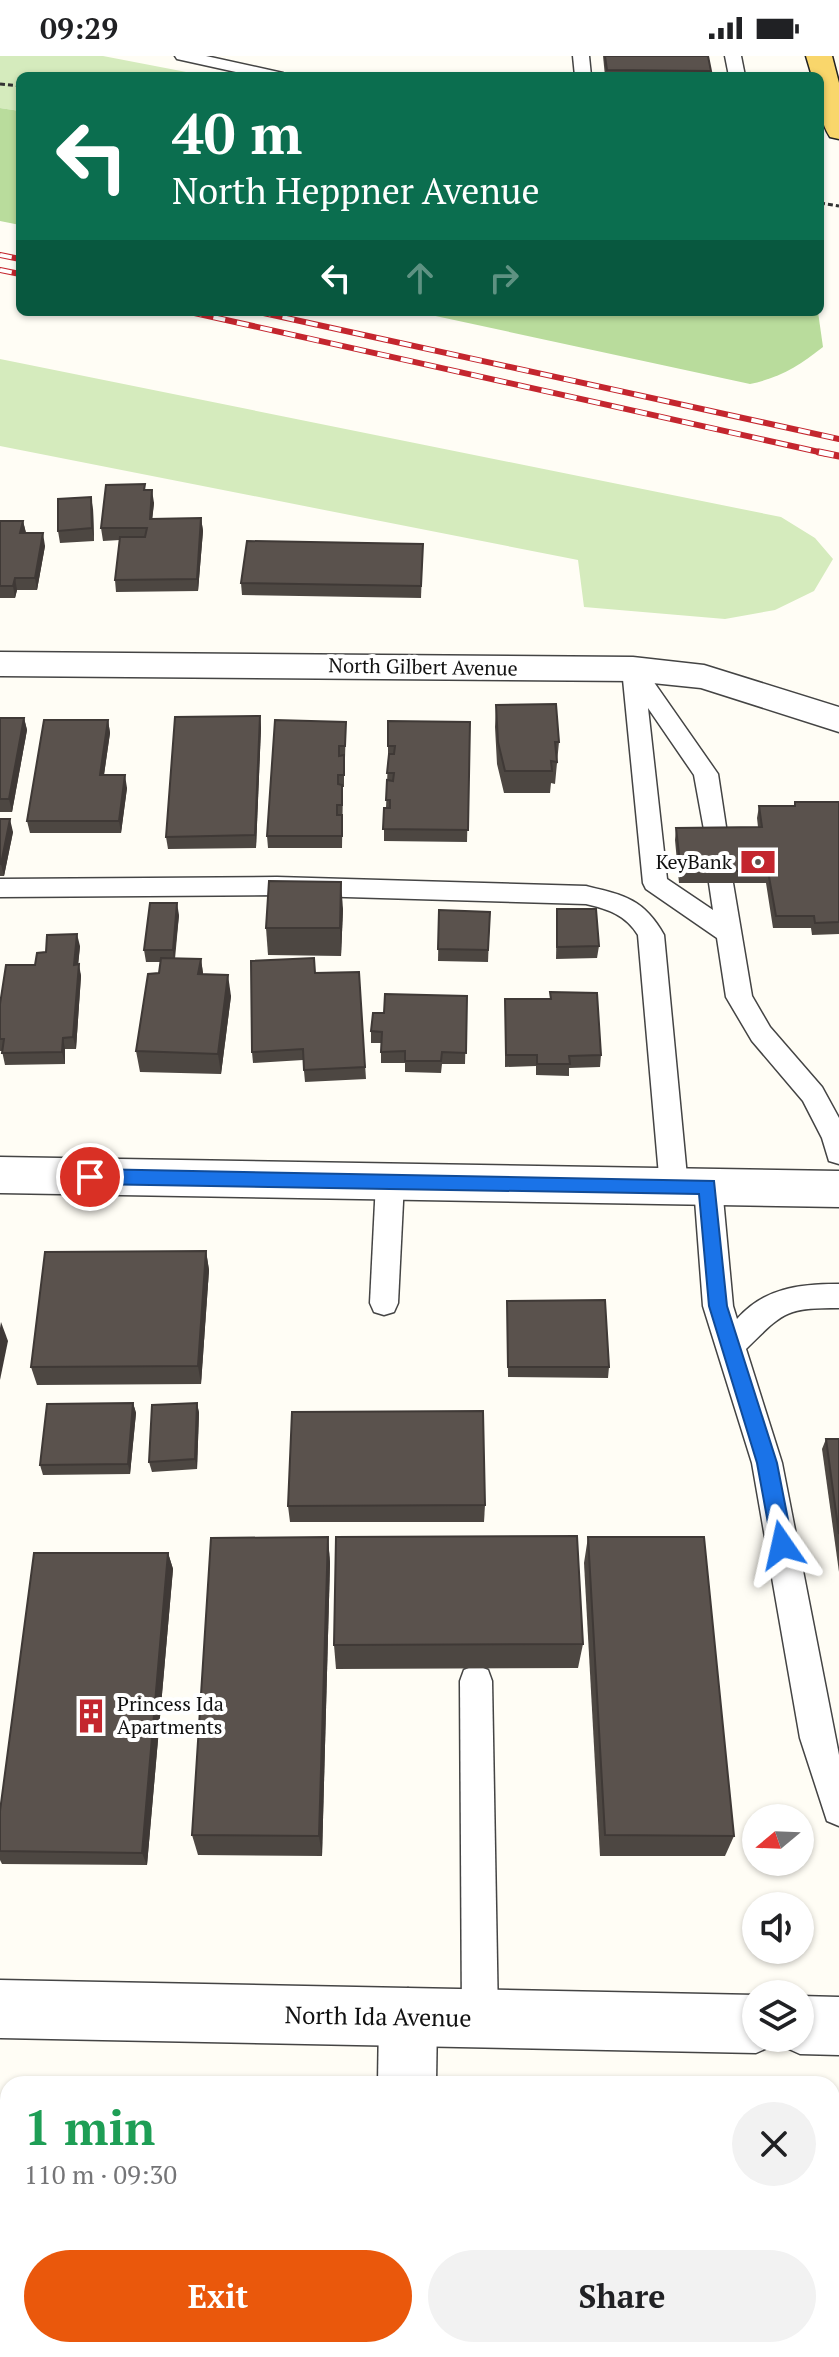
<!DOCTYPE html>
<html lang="en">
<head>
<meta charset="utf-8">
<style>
	body { margin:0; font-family:"PT Serif",serif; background:#f2f2f2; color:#202124; height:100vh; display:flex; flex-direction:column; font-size:30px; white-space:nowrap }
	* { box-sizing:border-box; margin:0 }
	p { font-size:26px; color:#757577 }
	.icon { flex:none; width:44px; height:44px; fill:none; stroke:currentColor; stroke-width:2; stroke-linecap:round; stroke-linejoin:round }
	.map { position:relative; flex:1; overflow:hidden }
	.drawer { position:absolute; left:0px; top:2020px; width:840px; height:282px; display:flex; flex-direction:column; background:#fff; border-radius:24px 24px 0 0; box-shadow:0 2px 6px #0004 }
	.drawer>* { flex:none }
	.top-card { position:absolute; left:16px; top:16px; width:808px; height:244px; border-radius:12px; box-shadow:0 2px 6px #0004; background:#0b6e4f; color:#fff; overflow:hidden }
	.needle { width:52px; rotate:251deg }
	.controls { position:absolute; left:742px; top:1748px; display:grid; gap:16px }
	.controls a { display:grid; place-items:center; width:72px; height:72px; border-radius:50%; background:#fff; box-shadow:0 2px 6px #0004; font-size:40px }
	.pin { position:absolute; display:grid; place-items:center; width:68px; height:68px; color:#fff; margin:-34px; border:4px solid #fff; border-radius:50%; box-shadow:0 2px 8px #0007 }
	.me { position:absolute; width:88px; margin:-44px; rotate:349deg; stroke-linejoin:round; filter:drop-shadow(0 0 6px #0008) }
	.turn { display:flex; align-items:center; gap:28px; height:168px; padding:0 24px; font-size:36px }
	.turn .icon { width:104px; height:104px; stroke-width:2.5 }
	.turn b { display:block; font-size:56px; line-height:68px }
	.lanes { display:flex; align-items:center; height:76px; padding:0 24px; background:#0003; justify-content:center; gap:40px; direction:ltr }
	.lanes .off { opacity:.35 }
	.round { display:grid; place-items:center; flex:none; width:84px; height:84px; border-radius:42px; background:#f2f2f2 }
	.overview { display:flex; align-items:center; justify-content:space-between; height:136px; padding:0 24px }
	h1 { font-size:48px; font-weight:800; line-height:60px; color:#1e9e55 }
	.primary-button { display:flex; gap:16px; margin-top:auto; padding:16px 24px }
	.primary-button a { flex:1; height:92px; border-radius:48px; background:#ea580c; color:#fff; font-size:32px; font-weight:800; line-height:92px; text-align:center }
	.primary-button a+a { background:#f2f2f2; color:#202124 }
	.status { display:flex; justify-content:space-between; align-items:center; height:56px; padding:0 40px; background:#fff; direction:ltr }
	.status svg { height:22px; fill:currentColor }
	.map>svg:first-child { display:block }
</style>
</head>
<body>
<div class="status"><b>09:29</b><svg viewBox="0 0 49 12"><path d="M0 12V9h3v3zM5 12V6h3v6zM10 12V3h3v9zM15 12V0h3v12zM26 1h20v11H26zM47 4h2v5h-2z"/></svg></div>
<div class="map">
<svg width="839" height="2301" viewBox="0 0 839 2301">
	<rect width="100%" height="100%" fill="#fffdf5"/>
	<!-- green -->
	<g fill="#d5ebbd">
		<path d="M0,0H103L207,20H20V55L0,52Z"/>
		<path d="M0,303L781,461L815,482L833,503L814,535L775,554L725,563L584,551L578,504L0,390Z"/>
	</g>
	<!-- forest -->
	<g fill="#b9dc9c">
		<path d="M0,52L20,55V169L0,165Z"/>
		<path d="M417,256H818L823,291C799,310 779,322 750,328Z"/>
	</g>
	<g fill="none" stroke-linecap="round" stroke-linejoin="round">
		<!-- service casing -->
		<g stroke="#444" stroke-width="3">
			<g id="service">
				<path d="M175,0H206L283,17L285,20H254L177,3Z"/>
				<path d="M573,0H589L591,20H575Z"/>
				<path d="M725,0H741L745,20H729Z"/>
				<path d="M633,606L644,612L718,718L728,784L725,790L716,793L707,790L694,719L648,652L667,823L713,854L709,827L712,821L721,818L730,821L733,827L752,940L770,971L822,1031L839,1062V1108L829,1105L822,1082L803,1045L752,985L726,941L717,882L646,833L643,827L622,613L625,608Z"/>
				<path d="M277,821L586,830C624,839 644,843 664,879L688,1131L684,1139L674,1142L664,1139L660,1131L638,879C626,859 608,853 586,848L277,839L0,841V823Z"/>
				<path d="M390,1115L400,1118L404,1126L398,1247L394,1256L384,1259L374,1256L370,1247L376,1126L380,1118Z"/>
				<path d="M708,1120L718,1123L722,1131L733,1250L737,1263C764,1232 799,1228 839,1228V1252C784,1252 784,1256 746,1293L782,1407L839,1699V1770L827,1765L800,1682L752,1407L703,1250L694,1131L698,1123Z"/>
				<path d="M476,1609L488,1614L492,1625L498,1962L493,1975L480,1980L467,1975L462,1962L460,1625L464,1614Z"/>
			</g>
		</g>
		<!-- minor casing -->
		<g stroke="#444" stroke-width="3">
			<g id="minor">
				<path d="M0,596L633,601L704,609L839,651V676L701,632L633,625L0,620Z"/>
				<path d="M0,1101L839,1115V1151L0,1137Z"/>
				<path d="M408,1932L428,1941L437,1961L436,2028H378L379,1961L388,1941Z"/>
				<rect x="376" y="2294" width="62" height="7"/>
			</g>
		</g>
		<!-- tertiary casing -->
		<g stroke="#444" stroke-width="3">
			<path id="tertiary" d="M0,1924L756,1939V1982H800V1940L839,1941V1999L800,1998L780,1989L778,1985L776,1988L756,1997L0,1982Z"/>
		</g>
		<!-- primary casing -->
		<g stroke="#222" stroke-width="3">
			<path id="primary" d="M806,0H832L839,27V83L830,81C818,63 820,40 820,20H812Z"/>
		</g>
		<!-- path -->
		<g stroke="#333" stroke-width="3" stroke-dasharray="5 3" stroke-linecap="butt">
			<path d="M0,28L20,30"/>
			<path d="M820,147L839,150"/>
		</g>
		<!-- service -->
		<use href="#service" fill="#fff" fill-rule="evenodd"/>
		<!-- minor -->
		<use href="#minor" fill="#fff" fill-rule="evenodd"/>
		<!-- tertiary -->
		<use href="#tertiary" fill="#fff" fill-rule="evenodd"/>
		<!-- primary -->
		<use href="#primary" fill="#f9d66b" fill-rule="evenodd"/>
		<!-- rail-far1 casing -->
		<g stroke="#c4262e" stroke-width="6">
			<g id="rail-far1">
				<path d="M0,199L20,203"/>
				<path d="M0,214L20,218"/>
				<path d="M190,256L828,398"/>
				<path d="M259,256L839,383"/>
			</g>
		</g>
		<!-- rail casing -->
		<g stroke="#c4262e" stroke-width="7">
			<path id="rail" d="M819,396L839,400"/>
		</g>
		<!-- rail-far1 -->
		<use href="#rail-far1" stroke="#fff" stroke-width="4" stroke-dasharray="12" stroke-linecap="butt"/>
		<!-- rail -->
		<use href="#rail" stroke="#fff" stroke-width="5" stroke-dasharray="15" stroke-linecap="butt"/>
	</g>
	<!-- wall -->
	<g fill="#4d4742">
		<path d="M603,0H708L711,15L710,20H605Z"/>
		<path d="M145,434L154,447L152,463L201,462L203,475L198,535L116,536L115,524L120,484L103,485L101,472Z"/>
		<path d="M93,453L94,485L60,487L58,475Z"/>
		<path d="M0,465H23L26,477L45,490L37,534H17L15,542H0Z"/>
		<path d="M423,488L421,542L242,539L241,527Z"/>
		<path d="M496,649L559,686L555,728L551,727L550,737H504L497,708L495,671Z"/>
		<path d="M260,660L261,672L256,792L168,793L166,781Z"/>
		<path d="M0,662H24L27,674L12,756H0Z"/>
		<path d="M108,664L110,677L104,719L127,732L121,777H30L27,765Z"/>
		<path d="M346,666L345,702H344V731H343L342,792H268L267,780Z"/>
		<path d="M470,666L467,786L384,785V752H386L388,702V690Z"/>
		<path d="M795,746H839V878L812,879L811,872H773L766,827H679L675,784L676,772L758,771L757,762L759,750H794Z"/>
		<path d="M0,763L13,776L4,820H0Z"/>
		<path d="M343,853L341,900L268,899L266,872Z"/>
		<path d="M557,853L599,890L597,902L556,903Z"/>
		<path d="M439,854L490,856L488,906L438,905Z"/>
		<path d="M179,859L175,903H201L203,918L231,940L221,1018L140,1016L136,995L159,917L161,906H146L144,894Z"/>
		<path d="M80,890L78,908L81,920L76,993H65V1008L5,1009L2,995H0V948L46,896Z"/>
		<path d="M359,916L366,1023L305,1026L303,1004L253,1007L252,996L315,917Z"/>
		<path d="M550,936L601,999L600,1011L569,1012V1020L536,1019V1010L505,1011V943H550Z"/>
		<path d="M467,940L465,1008H442L441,1017L405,1016V1007H381V987H371V975L384,957Z"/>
		<path d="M206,1195L209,1214L201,1328L37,1329L31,1311Z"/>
		<path d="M507,1245L609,1311L608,1322L508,1321Z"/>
		<path d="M133,1347L136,1357L130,1418L43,1419L40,1409Z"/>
		<path d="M197,1347L199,1357L197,1413L152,1416L149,1406Z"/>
		<path d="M826,1383H839V1516L822,1393Z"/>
		<path d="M485,1449L484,1466H290L288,1450Z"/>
		<path d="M328,1481L330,1507L322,1800L198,1799L192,1779Z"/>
		<path d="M588,1481L734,1780L725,1800H600L584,1507Z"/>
		<path d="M168,1497L173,1513L147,1809L2,1808L0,1804V1755Z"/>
		<path d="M583,1588L578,1612L336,1613L334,1589Z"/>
	</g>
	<!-- shaded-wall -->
	<g fill="#3f3936">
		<path d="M152,434L154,447L151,475L150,463Z"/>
		<path d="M91,441L93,453L94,485L92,472Z"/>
		<path d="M201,462L203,475L198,535L197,523Z"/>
		<path d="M23,465L26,477H20Z"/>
		<path d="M43,477L45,490L37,534L35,522Z"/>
		<path d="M15,522L17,534L15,542L13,530Z"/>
		<path d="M260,660L261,672L256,792L255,779Z"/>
		<path d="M24,662L27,674L12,756L9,743Z"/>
		<path d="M108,664L110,677L102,732L100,719Z"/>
		<path d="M125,719L127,732L121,777L119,765Z"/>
		<path d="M10,763L13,776L4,820L1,808Z"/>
		<path d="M341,826L343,853L341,900L340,872Z"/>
		<path d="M177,847L179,859L174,905L173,894Z"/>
		<path d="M77,878L80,890L77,921L74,909Z"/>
		<path d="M201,903L204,924L198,918Z"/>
		<path d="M79,908L81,920L76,993L73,981Z"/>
		<path d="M228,919L231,940L221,1018L218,998Z"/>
		<path d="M63,982L65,993V1008L62,996Z"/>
		<path d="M206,1195L209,1214L201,1328L198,1310Z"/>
		<path d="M1,1266L8,1285L0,1324V1272Z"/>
		<path d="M133,1347L136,1357L130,1418L128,1408Z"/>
		<path d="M197,1347L199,1357L197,1413L195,1403Z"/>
		<path d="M328,1481L330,1507L322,1800L319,1780Z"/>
		<path d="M168,1497L173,1513L147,1809L142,1797Z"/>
	</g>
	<!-- building -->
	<g fill="#5a524d" stroke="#3f3936" stroke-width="2">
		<path d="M605,0H708L711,15L607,14Z"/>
		<path d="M145,428L144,434H152L150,463L201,462L197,523L115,524L120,481H145L147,472H101L106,429Z"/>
		<path d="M91,441L92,472L58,475V443Z"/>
		<path d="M0,465H23L20,477H43L35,522H15L13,530H0Z"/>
		<path d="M247,485L423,488L421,530L241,527Z"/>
		<path d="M556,648L559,686H555L557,706L551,705L552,715H505L498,686L496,649Z"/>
		<path d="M260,660L255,779L166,781L175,661Z"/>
		<path d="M0,662H24L9,743H0Z"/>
		<path d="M44,664H108L100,719H125L119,765H27Z"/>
		<path d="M275,664L346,666L345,690H339V700L344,699V719H338V728L342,729V749H337V759H342V780H267Z"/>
		<path d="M388,665L470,666L468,774L383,773L384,752H390V744H386L387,724L393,725L394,717H387L389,698H394L395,690H388Z"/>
		<path d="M795,746H839V866L815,867L814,860H776L768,815H681L676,772L762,771L759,750H795Z"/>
		<path d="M0,763H10L1,808H0Z"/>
		<path d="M269,825L341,826L340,872H266Z"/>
		<path d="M150,847H177L173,894H144Z"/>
		<path d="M557,853H596L599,890L557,891Z"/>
		<path d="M439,854L490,856L488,894L438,893Z"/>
		<path d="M77,878L74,909L79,908L73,981L63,982L62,996L2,997L4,983H0V948L6,909H35L37,897L46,896L47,879Z"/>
		<path d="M161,902L201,903L198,918L228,919L218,998L136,995L148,918L159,917Z"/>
		<path d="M314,902L315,917L359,916L365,1011L304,1014L303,993L252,996L251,905Z"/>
		<path d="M550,936L597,937L601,999L569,1000L570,1008H537V999H506L505,943H551Z"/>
		<path d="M385,938L467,940L466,997L442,996L441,1005H405V995L381,996L382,976L371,975L373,957H384Z"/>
		<path d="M206,1195L198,1310L31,1311L45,1196Z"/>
		<path d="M605,1244L609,1311H508L507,1245Z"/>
		<path d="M133,1347L128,1408L40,1409L47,1348Z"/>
		<path d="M197,1347L195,1403L149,1406L152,1349Z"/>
		<path d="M483,1355L485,1449L288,1450L292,1356Z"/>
		<path d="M826,1383H839V1478Z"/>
		<path d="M577,1480L583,1588L334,1589L336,1481Z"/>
		<path d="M328,1481L319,1780L192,1779L211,1482Z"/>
		<path d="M588,1481H704L734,1780L605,1779Z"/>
		<path d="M34,1497H168L142,1797L0,1795V1755Z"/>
	</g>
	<!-- route -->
	<path fill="#1a73e8" stroke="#114b97" stroke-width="2" d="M90,1113L714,1125L727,1250L777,1407L793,1489L790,1495L782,1498L775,1495L772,1489L757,1407L709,1250L699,1138L90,1128L81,1121Z"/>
	<!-- icons -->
	<defs>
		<g id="bank-bare" transform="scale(2.76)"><path d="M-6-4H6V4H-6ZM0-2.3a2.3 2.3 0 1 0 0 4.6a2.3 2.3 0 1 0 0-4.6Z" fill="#c4262e" stroke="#fff" stroke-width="2.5" paint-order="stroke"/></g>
		<g id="building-bare" transform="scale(2.76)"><path d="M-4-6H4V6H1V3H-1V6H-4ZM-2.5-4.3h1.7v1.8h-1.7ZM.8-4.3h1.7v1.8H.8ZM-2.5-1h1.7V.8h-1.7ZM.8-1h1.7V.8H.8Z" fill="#c4262e" stroke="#fff" stroke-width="2.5" paint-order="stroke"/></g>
	</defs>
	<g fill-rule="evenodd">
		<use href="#bank-bare" x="758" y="806"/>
		<use href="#building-bare" x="91" y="1660"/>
	</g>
	<g text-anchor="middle" stroke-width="8" stroke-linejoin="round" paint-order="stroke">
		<!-- street labels -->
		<g font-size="20" fill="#111" stroke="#fff">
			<text transform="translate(423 611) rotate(1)" y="7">North Gilbert Avenue</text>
		</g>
		<!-- poi labels -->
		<g font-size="20" fill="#111" stroke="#fff" text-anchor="end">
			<text x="732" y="813">KeyBank</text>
			<text x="117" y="1655" text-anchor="start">Princess Ida<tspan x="117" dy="23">Apartments</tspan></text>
		</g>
		<!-- near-street labels -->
		<g font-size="24" fill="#111" stroke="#fff">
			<text transform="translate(378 1961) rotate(1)" y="8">North Ida Avenue</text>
		</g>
	</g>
</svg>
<div class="controls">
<a><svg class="needle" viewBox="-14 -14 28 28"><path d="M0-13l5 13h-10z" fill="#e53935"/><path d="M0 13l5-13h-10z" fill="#757577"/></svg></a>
<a><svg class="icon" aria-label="sound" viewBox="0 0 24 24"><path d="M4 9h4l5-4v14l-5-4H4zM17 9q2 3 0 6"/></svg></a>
<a><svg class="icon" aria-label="layers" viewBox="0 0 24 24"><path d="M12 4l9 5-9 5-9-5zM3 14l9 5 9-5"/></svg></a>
</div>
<div class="pin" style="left:90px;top:1121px;background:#d93025"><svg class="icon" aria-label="arrive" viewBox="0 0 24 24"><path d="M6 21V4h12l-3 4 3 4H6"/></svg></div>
<svg class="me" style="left:782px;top:1489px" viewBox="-20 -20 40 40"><path d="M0-17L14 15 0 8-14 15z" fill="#1a73e8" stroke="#fff" stroke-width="4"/></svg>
<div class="top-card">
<div class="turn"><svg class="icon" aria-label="left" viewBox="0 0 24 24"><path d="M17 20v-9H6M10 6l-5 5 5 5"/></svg><div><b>40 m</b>North Heppner Avenue</div></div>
<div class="lanes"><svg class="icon" aria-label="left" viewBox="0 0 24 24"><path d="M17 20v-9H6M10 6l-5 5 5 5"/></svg><svg class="icon off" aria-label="ahead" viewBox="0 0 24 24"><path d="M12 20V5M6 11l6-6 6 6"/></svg><svg class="icon off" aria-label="right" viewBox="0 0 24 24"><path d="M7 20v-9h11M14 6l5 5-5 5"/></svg></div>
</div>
<section class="drawer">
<div class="overview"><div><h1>1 min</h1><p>110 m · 09:30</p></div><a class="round"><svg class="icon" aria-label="close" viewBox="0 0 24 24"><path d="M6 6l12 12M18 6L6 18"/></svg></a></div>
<div class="primary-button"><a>Exit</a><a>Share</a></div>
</section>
</div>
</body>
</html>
